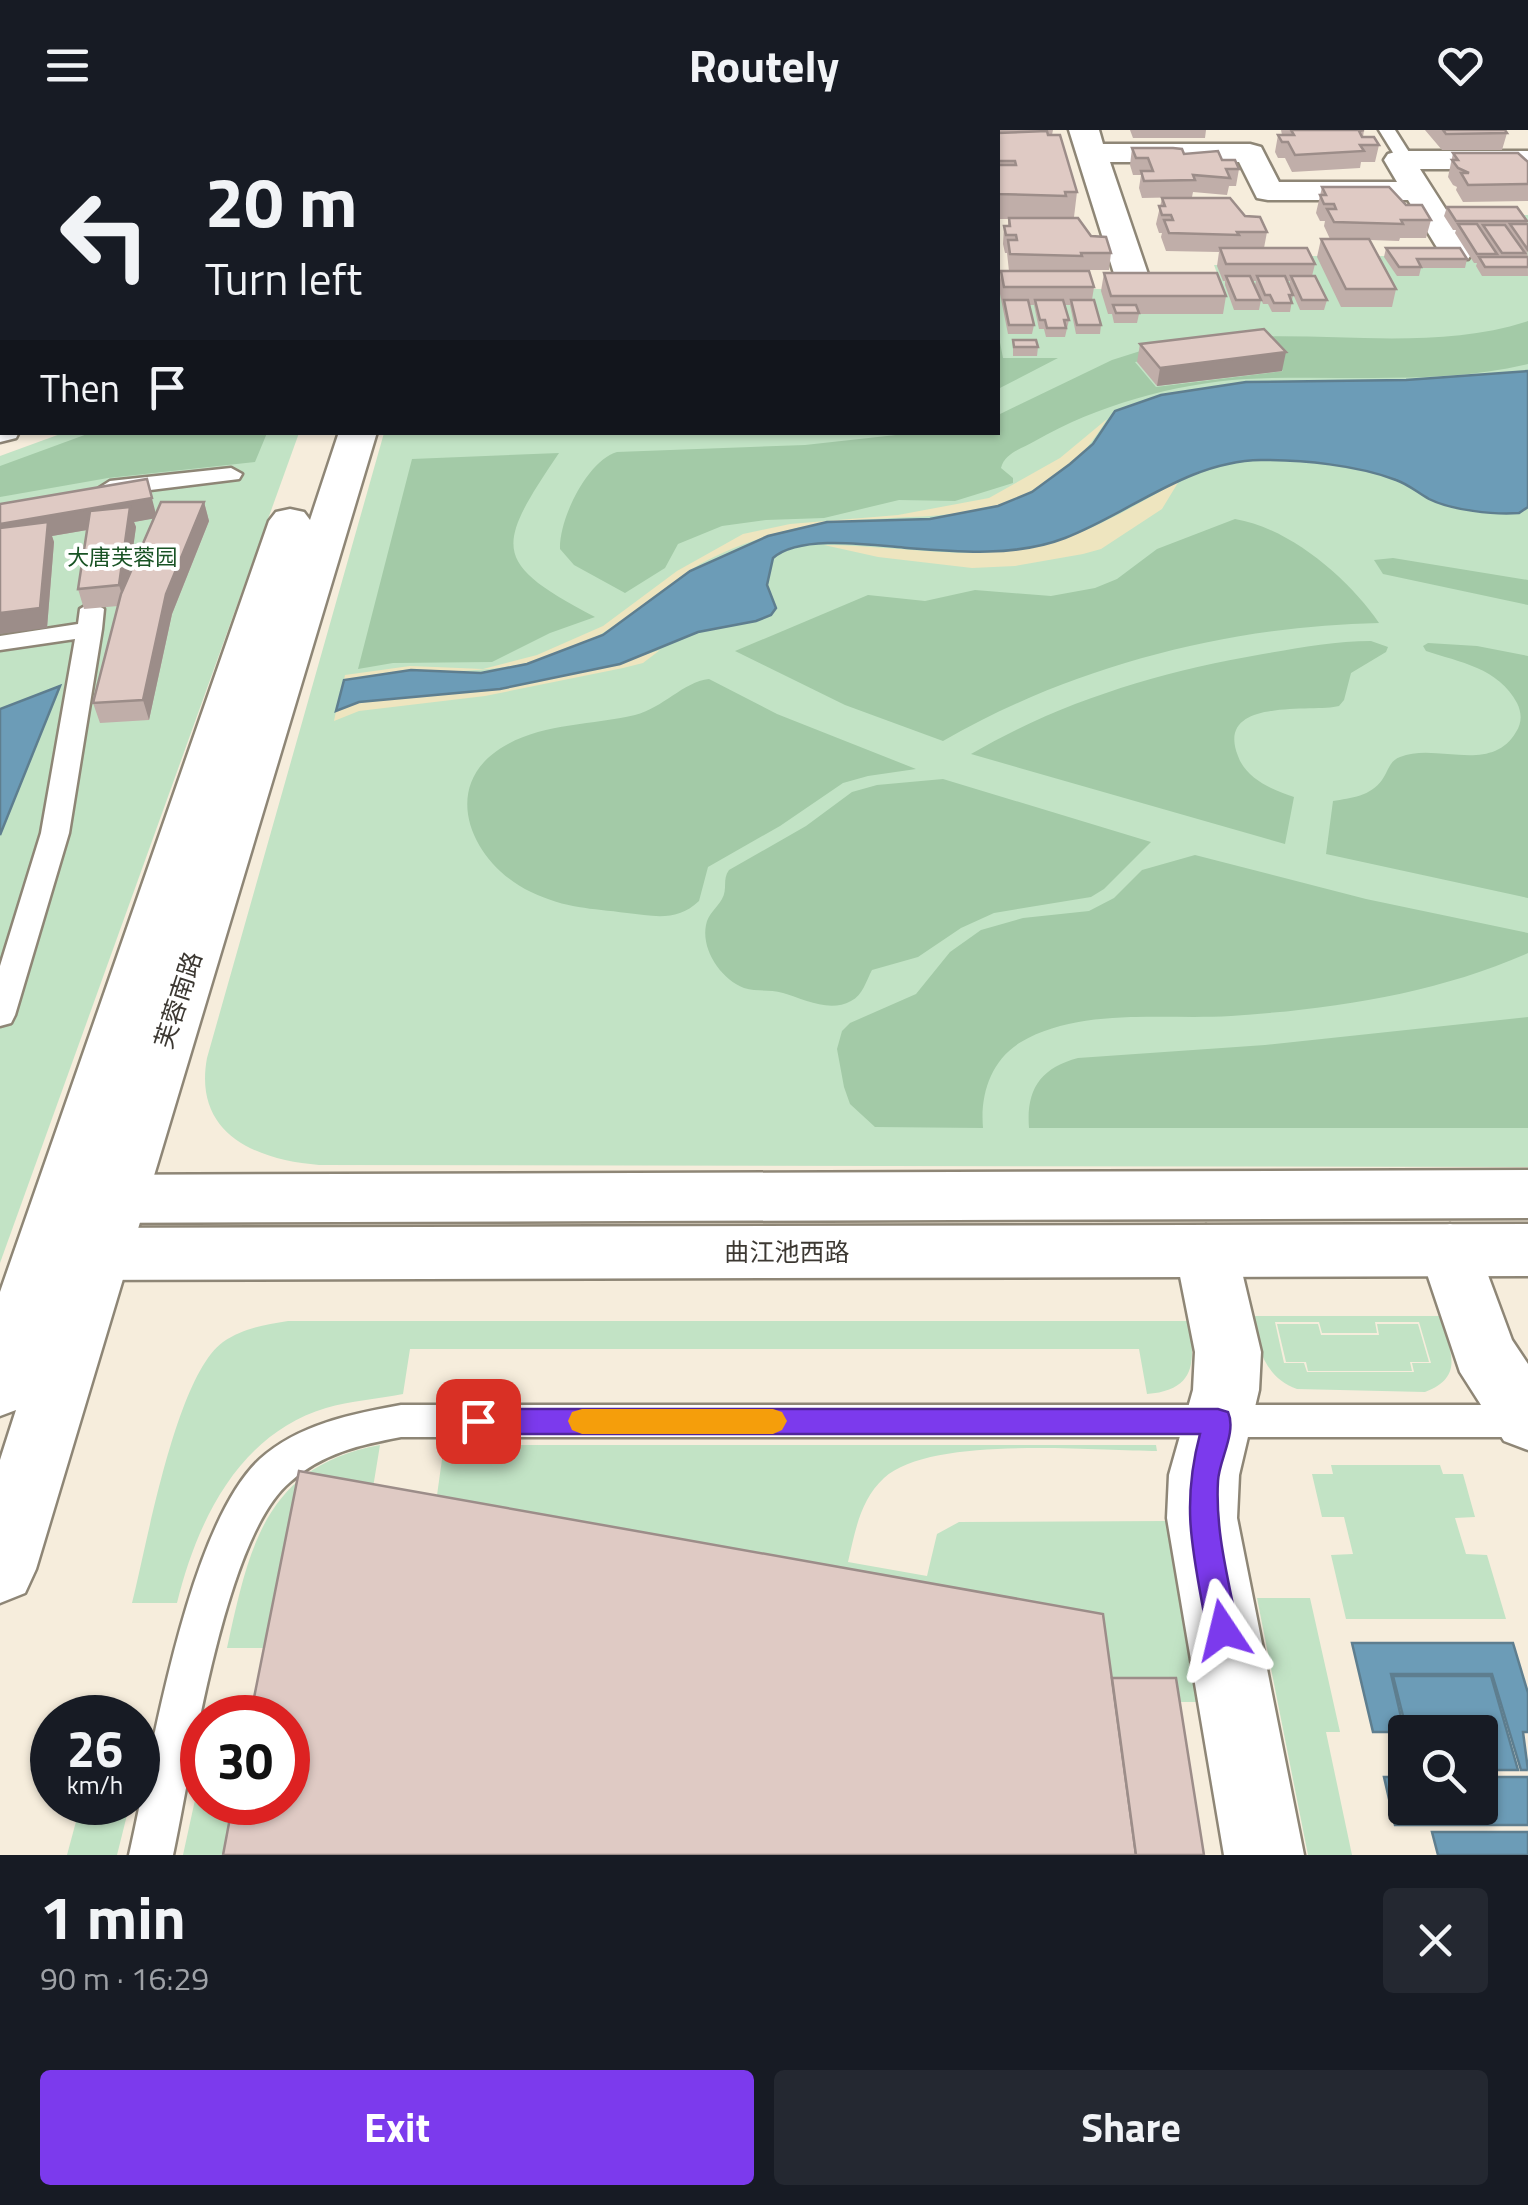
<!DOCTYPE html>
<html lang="en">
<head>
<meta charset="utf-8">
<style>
	body { margin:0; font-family:"Titillium Web","Noto Sans SC",sans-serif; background:#242831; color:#f1f3f6; height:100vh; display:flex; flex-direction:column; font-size:38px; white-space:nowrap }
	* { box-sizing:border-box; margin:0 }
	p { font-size:32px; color:#9ea1a6 }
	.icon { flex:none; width:55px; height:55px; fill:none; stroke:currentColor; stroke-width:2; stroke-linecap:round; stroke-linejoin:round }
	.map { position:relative; height:1725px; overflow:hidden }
	.side { display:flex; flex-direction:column; background:#171b24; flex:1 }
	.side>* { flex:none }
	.hud { position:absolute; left:0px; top:0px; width:1000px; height:305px; box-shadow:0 2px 8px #0004; background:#171b24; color:#f1f3f6; overflow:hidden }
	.tools { position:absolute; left:1388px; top:1585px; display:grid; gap:20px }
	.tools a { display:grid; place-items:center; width:110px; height:110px; border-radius:10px; background:#171b24; box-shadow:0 2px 8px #0004; font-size:50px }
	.speed { position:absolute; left:30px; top:1565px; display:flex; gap:20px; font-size:50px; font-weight:700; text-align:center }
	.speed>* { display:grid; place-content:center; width:130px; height:130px; border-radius:50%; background:#171b24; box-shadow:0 2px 8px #0004; line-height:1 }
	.speed small { font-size:25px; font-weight:400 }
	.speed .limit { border:15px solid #d22; background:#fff; color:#111 }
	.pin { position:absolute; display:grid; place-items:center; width:85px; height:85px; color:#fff; margin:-42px; border-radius:20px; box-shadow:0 5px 15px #0006 }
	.me { position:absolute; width:110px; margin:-55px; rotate:350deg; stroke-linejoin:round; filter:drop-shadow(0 0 8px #0008) }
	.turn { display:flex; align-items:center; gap:35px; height:210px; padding:0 40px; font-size:45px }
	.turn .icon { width:130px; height:130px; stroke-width:2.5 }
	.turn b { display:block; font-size:70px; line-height:85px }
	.then { display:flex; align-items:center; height:95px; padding:0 40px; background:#0003; gap:20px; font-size:38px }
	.round { display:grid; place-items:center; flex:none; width:105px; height:105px; border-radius:10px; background:#242831 }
	.head { display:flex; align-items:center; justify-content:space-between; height:170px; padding:0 40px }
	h1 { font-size:60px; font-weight:700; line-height:75px }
	.primary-button { display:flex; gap:20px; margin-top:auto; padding:20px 40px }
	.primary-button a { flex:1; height:115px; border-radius:10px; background:#7c3aed; color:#fff; font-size:40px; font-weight:700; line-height:115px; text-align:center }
	.primary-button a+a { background:#242831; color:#f1f3f6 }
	header { display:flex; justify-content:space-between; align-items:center; height:130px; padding:0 40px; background:#171b24; font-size:45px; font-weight:700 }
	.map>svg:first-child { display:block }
</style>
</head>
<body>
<header><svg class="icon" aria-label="menu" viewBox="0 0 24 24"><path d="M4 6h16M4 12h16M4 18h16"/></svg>Routely<svg class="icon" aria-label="heart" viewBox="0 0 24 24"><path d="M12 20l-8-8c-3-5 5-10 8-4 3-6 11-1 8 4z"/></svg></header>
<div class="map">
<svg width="1528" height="1725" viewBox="0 0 1528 1725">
	<rect width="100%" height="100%" fill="#f6eddc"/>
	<!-- green -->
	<g fill="#c2e3c5" fill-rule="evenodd">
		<path d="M1442,85H1528V1037L319,1035C256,1030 193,1004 207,928L384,303L998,302V158L1223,160L1214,135H1300L1297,126H1466Z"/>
		<path d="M63,303H299L0,1133V326Z"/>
		<path d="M1251,1186H1439C1449,1218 1467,1246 1425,1262L1297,1259C1263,1246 1259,1218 1251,1186ZM1275,1192H1319L1322,1203H1377L1375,1192H1419L1431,1233H1412L1414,1242H1307L1304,1233H1284Z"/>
		<path d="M288,1191H1189C1195,1231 1197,1260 1147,1264L1139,1219H410L403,1264C378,1269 350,1271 326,1278C239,1304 197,1391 177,1473H132C147,1414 176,1246 223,1212C244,1198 264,1195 288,1191Z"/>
		<path d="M1277,1194H1318L1321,1205H1379L1377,1194H1418L1429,1232H1410L1412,1241H1308L1306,1232H1286Z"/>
		<path d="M380,1315L369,1382L282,1518H227C249,1417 265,1336 380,1315Z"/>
		<path d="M444,1315H1156L1157,1321C1092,1321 931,1305 884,1348C860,1370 855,1402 848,1432L927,1446L937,1404L959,1392L1169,1391L1200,1572H1105L433,1394Z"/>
		<path d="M1331,1335H1440L1443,1344H1463L1475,1387L1455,1388L1466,1424L1487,1425L1506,1489H1346L1331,1425L1353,1424L1344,1387H1322L1312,1344H1333Z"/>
		<path d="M1257,1468H1310L1340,1602H1326L1352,1725H1308Z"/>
		<path d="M200,1647L202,1672L252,1673L242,1725H183Z"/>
		<path d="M81,1673H130L117,1725H67Z"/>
	</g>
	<!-- forest -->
	<g fill="#a3caa7">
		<path d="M1528,191V234C1436,256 1339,244 1246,249C1173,254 1098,275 1035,311C1022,319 1005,322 1001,338L1013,348V353L955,371L899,370L824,388L766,390L722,396L678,414L665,438L625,463L574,435L560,419C559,389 587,331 617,322L805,315L914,303L998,302V285L1112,230L1153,217L1174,227L1135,232L1156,257L1283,241L1248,207C1340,203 1439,220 1528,191Z"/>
		<path d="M998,202L1003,228H1058L998,259Z"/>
		<path d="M90,303V302L267,303L255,332L108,348L0,367V336Z"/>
		<path d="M559,323C495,418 491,432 595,487L550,503L492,532L393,533L358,539L412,329Z"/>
		<path d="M1235,389C1290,398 1349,449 1379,493C1229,496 1073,536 943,611L845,575L735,521L868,465L925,471L975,460L1051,466L1095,458L1117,449L1157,419Z"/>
		<path d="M1393,428L1528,450V475L1383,444L1374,430Z"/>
		<path d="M1371,511L1388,517L1386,522L1351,543L1344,570L1339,576C1314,583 1214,566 1238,626C1246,649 1273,660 1294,667L1285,714L971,624C1062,571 1159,542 1263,524C1298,518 1335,511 1371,511Z"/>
		<path d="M1428,513L1477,516L1528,526V768L1326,724L1333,671C1351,668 1371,666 1382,650C1388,642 1389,631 1400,627C1436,612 1491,645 1516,602C1522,593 1522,583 1517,573C1499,538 1459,532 1426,521L1423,516Z"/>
		<path d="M709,549L777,584L916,639L868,646L843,653L780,696L708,737L699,771C677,792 654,786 627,783C590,778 567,779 531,762C471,734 435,653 508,614C546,593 593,595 635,585C663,578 683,552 709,549Z"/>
		<path d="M943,649L1151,712L1104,759L1091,767L994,783L961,798L918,827L872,840C866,851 863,865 851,871C829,883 804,869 783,863C770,859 757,862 744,858C721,849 701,820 706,795C708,784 717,778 722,769C728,759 722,749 729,740L806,696L852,662L877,655Z"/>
		<path d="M1195,725L1366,769L1528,803V823C1435,864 1332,879 1231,886C1165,890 1080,877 1021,912C991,930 980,964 983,998L875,997L850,974L844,957L837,919L842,901L850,893L916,864L950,822L981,800L1023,788L1089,781L1114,768L1142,740Z"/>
		<path d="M1528,887V998H1029C1026,960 1040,938 1078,928L1265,915Z"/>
	</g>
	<!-- sand -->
	<g fill="#eee5bf">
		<path d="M1107,289C1024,427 895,365 771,405C742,414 707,427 682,446C641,475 609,506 561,523C490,550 418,536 344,550L345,545L410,536L483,539L537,525L603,496L677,441L743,404L790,394L898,385L989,368L1060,328Z"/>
		<path d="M1179,351L1162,379L1101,419L1083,424L1015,436L972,438L878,427L824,415C896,415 976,433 1047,414C1094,401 1137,374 1179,351Z"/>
		<path d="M660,520L643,533L623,538L485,566L359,581L334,591L336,581L350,573L403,565L500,559L606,537Z"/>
	</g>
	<!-- water -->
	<g fill="#6c9cb7" stroke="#5e7e8f" stroke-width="2.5">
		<path d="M1528,241V377L1519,383C1494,385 1451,380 1429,369C1418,363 1408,354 1396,350C1357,335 1303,330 1261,330C1188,331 1130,383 1065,408C1016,427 958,422 907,418C872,415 800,404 773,428L767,455L776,478L771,485L756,491L698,502L620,534L500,559L359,572L336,581L344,550L411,540L481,543L527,534L603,505L690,441L768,406L827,392L930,389L998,376L1032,362L1070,334L1093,314L1115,281L1161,265L1246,252L1406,250Z"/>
		<path d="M60,556L0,705V579Z"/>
		<path d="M1513,1513L1528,1563V1602H1523L1528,1640H1521L1492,1544H1391L1405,1604V1640H1401L1391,1602H1373L1352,1513Z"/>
		<path d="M1393,1546H1491L1518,1640H1480V1602H1407Z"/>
		<path d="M1384,1647H1405V1678H1480V1647H1528V1695H1395Z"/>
		<path d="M1432,1702H1528V1725H1438Z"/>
	</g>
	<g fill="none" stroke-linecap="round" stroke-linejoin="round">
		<!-- service casing -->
		<g stroke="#8e8676" stroke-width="5">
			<g id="service">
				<path d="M1379,0H1395L1414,30L1412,34H1400Z"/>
				<path d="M231,338L242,344L239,349L110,365L99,358L110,351Z"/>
				<path d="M92,472L104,479L102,499L69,703L15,885L11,893L0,896V836L41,703L75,509L0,520V506L78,494L80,479Z"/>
				<path d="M401,1275H1528V1307H401C359,1315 323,1323 290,1352C224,1407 192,1636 173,1725H129C152,1625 187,1397 260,1329C299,1294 352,1284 401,1275Z"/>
			</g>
		</g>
		<!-- minor casing -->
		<g stroke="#8e8676" stroke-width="5">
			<g id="minor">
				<path d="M1069,0H1099L1103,14H1250L1261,17L1279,52H1397L1384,30L1388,24L1399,21H1528V39H1420L1473,122L1468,129H1444L1408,70H1268L1257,68L1239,32H1110L1151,153L1146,160H1122L1117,153Z"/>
				<path d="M1450,1094L1472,1102L1512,1210L1528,1234V1320L1504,1311L1460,1242L1419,1120L1428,1102Z"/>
				<path d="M1206,1095L1228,1103L1237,1121L1261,1222L1259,1260L1239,1345L1237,1388L1304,1725H1224L1167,1388L1169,1345L1193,1260L1195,1222L1175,1121L1184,1103Z"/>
			</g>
		</g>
		<!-- tertiary casing -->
		<g stroke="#8e8676" stroke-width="5">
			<g id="tertiary">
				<path d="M0,289L2,302H19L16,308L0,312Z"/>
				<path d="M1528,1040V1088L71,1093L49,1086L40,1069L49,1052L71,1045Z"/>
				<path d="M1528,1094V1146L54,1150L32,1142L23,1124L32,1106L54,1098Z"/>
			</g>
		</g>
		<!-- secondary casing -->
		<g stroke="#8e8676" stroke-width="5">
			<path id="secondary" d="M339,302H377L36,1439L25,1463L0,1473V1330L16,1280L0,1286V1162L269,391L276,382L290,379L304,382L310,390Z"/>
		</g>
		<!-- service -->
		<use href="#service" fill="#fff" fill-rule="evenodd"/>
		<!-- minor -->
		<use href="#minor" fill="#fff" fill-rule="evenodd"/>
		<!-- tertiary -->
		<use href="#tertiary" fill="#fff" fill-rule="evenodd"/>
		<!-- secondary -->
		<use href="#secondary" fill="#fff" fill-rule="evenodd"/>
	</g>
	<!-- wall -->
	<g fill="#c0aea9" fill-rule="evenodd">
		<path d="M0,0H66L67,2H2V60H0Z"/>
		<path d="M78,0H194V2H79Z"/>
		<path d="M976,0H1053L1052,5L1077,62L1074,87L1091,106L1111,123L1109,140H1080L1094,157L1092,170L1101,195L1100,204H1076L1070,175H1065L1069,190L1065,207H1046L1044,199H1039L1034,175H1029L1034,195L1032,204H1008L999,159L1001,141H1009L1007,123H1005L1003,114L1004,96H1008V89H998V2H977Z"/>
		<path d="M1130,0H1206L1205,8H1133Z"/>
		<path d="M1281,0H1364L1363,7L1379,15L1375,32H1361L1360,38L1292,42L1285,28H1278L1275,22L1278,5H1282Z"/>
		<path d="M1425,0H1509H1505L1507,3L1502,20H1442Z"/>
		<path d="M1132,18L1222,30L1239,39L1236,56H1229L1227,65L1193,62L1192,67L1142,68L1139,58L1141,45H1133L1130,35Z"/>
		<path d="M1453,23L1528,32V71L1463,72L1456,60L1457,57L1453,55L1448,47Z"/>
		<path d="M1322,57L1406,75L1431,90L1426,108H1400L1399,111L1370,110L1396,159L1392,177H1341L1317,127L1321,109H1330L1324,96L1325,91H1320L1316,83Z"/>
		<path d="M1162,68L1245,86L1267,102L1264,118L1315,134L1312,146L1327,170L1324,180H1300L1289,155L1290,151H1287L1293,165L1290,182H1272L1268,174H1263L1255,155L1256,151H1252L1261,170L1259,180H1234L1225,155V151H1223L1217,136L1219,122L1166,121L1161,107L1162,103H1159L1156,94Z"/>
		<path d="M1447,77L1527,91L1528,146H1482L1476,136L1477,133H1474L1455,103L1456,100H1453L1444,86Z"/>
		<path d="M2,100V137L0,132V103Z"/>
		<path d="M1386,118L1467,129L1465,138H1421L1419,146H1397L1384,127Z"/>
		<path d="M1104,143L1226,166L1223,184H1139L1137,193H1114L1112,184H1108L1101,161Z"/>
		<path d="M1013,210L1038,217L1037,226H1013Z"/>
		<path d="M1140,214L1282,241L1157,256L1137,232Z"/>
		<path d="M204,372L209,391L172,484L149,590L100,593L93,573L118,476L84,479L78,459L87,400L52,406L54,412L47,498L0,374L156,384ZM154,388L129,444L136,397L134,392Z"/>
	</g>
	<!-- shaded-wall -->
	<g fill="#9c8d89">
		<path d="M49,0H66L67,2H49Z"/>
		<path d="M180,0H194V2H181Z"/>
		<path d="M1,22L2,28V45L0,37Z"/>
		<path d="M1286,222L1282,241L1157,256L1160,238Z"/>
		<path d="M0,225H2V254L0,255Z"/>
		<path d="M147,349L157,388L134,392L136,397L125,475L119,455L128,393L52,406L54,412L47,498L0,504V394Z"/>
		<path d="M204,372L209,391L172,484L149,590L143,570L166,464Z"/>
	</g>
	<!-- building -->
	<g fill="#dfcac4" stroke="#9c8d89" stroke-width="2.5">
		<path d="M222,0H330L329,2H221Z"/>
		<path d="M518,0H559L558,2H517Z"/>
		<rect x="561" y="0" width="105" height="2"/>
		<path d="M1291,0H1364L1359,1L1362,7H1374L1379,15H1360L1364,21L1295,25L1288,12H1282L1278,5H1294Z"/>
		<path d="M1443,0H1505L1507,3L1446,4Z"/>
		<path d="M1047,1L1048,5H1060L1077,62H1065L1066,66L998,64V35H1016L1015,31H998V3Z"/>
		<path d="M0,4H2V22L0,23Z"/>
		<path d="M1132,18H1173L1182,19L1184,24L1218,21L1222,30H1235L1239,39H1226L1230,48L1193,45L1195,50L1144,51L1141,41H1153L1148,28H1136Z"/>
		<path d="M1453,23H1518L1528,32V54L1468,55L1461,43H1469L1458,38L1452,30H1458Z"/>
		<path d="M1322,57H1389L1406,75H1422L1431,90H1401L1403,94L1334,92L1327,79H1336L1334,74H1324L1320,65H1326Z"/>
		<path d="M1162,68H1230L1245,86L1260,87L1267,102H1237L1239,105L1169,103L1164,90H1173L1171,85H1162L1159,76H1165Z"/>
		<path d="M1447,77H1517L1527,91H1456Z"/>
		<path d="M1009,88H1078L1091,106L1106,107L1111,123H1081L1082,126L1010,124L1008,110H1017L1016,105H1006L1004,96H1010Z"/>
		<path d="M1458,94H1477L1497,124H1477Z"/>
		<path d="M1510,94H1528V120Z"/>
		<path d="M1483,95H1505L1525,123H1502Z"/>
		<path d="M1321,109H1369L1396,159H1346Z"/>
		<path d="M1220,118H1307L1315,134H1226Z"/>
		<path d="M1386,118H1460L1467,129H1417L1421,137H1399Z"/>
		<path d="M1479,127H1528V137H1485Z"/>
		<path d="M1001,141H1089L1094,157H1004Z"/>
		<path d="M1104,143H1217L1226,166H1111Z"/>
		<path d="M1226,146H1250L1261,170H1236Z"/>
		<path d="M1257,146H1285L1293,165H1289L1292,173H1274L1270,165H1265Z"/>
		<path d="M1291,146H1315L1327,170H1302Z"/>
		<path d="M1004,170H1028L1034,195H1009Z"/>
		<path d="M1035,170H1063L1069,190H1064L1066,198H1047L1045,190H1040Z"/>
		<path d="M1071,170H1094L1101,195H1077Z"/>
		<path d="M1113,175H1136L1139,183H1116Z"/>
		<path d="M2,180V224L0,225V181Z"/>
		<path d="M1264,199L1286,222L1160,238L1140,214Z"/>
		<path d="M1013,210H1036L1038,217H1014Z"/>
		<path d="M147,349L152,368L0,394V374Z"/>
		<path d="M161,372H204L166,464L143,570L93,573L121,464Z"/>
		<path d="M130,377L119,455L78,459L90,381Z"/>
		<path d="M48,392L40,478L0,483V398Z"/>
		<path d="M299,1341L1103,1484L1136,1725H223L233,1672H288V1588H250Z"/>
		<path d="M1112,1548H1176L1204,1725H1136Z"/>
	</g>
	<!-- route -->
	<path fill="#7c3aed" stroke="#51269a" stroke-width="2.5" d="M478,1279H1218L1228,1282C1237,1302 1219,1330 1218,1351C1215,1402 1229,1451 1238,1500L1234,1511L1223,1515L1212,1511L1207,1500C1194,1426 1180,1379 1200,1304H478L469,1300L464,1291L469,1282Z"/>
	<!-- slow -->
	<path fill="#f59e0b" d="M582,1279H773L782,1282L787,1291L782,1300L773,1304H582L572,1300L568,1291L572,1282Z"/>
	<g text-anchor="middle" stroke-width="8" stroke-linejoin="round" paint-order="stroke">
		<!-- far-park labels -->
		<g font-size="22" fill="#195325" stroke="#fff">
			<text x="122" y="435">大唐芙蓉园</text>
		</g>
		<!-- street labels -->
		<g font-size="25" fill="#3c3832" stroke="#fff">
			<text transform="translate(178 870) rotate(-72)" y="9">芙蓉南路</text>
			<text x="787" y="1131">曲江池西路</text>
		</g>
	</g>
</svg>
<div class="tools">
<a><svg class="icon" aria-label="search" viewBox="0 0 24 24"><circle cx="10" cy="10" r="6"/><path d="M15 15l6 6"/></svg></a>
</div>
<div class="speed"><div>26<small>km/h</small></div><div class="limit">30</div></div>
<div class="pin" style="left:478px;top:1291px;background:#d93025"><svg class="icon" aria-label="arrive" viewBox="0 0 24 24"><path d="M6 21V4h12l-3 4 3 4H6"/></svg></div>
<svg class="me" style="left:1223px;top:1500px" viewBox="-20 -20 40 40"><path d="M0-17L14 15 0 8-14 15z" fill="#7c3aed" stroke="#fff" stroke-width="4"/></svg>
<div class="hud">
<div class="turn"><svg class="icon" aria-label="left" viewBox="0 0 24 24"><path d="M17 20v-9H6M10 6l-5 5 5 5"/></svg><div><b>20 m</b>Turn left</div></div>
<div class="then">Then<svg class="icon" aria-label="arrive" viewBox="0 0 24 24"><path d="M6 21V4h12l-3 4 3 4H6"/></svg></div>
</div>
</div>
<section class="side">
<div class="head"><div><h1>1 min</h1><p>90 m · 16:29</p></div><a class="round"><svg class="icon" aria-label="close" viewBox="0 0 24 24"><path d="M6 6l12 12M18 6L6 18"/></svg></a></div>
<div class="primary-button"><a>Exit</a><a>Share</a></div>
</section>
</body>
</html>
